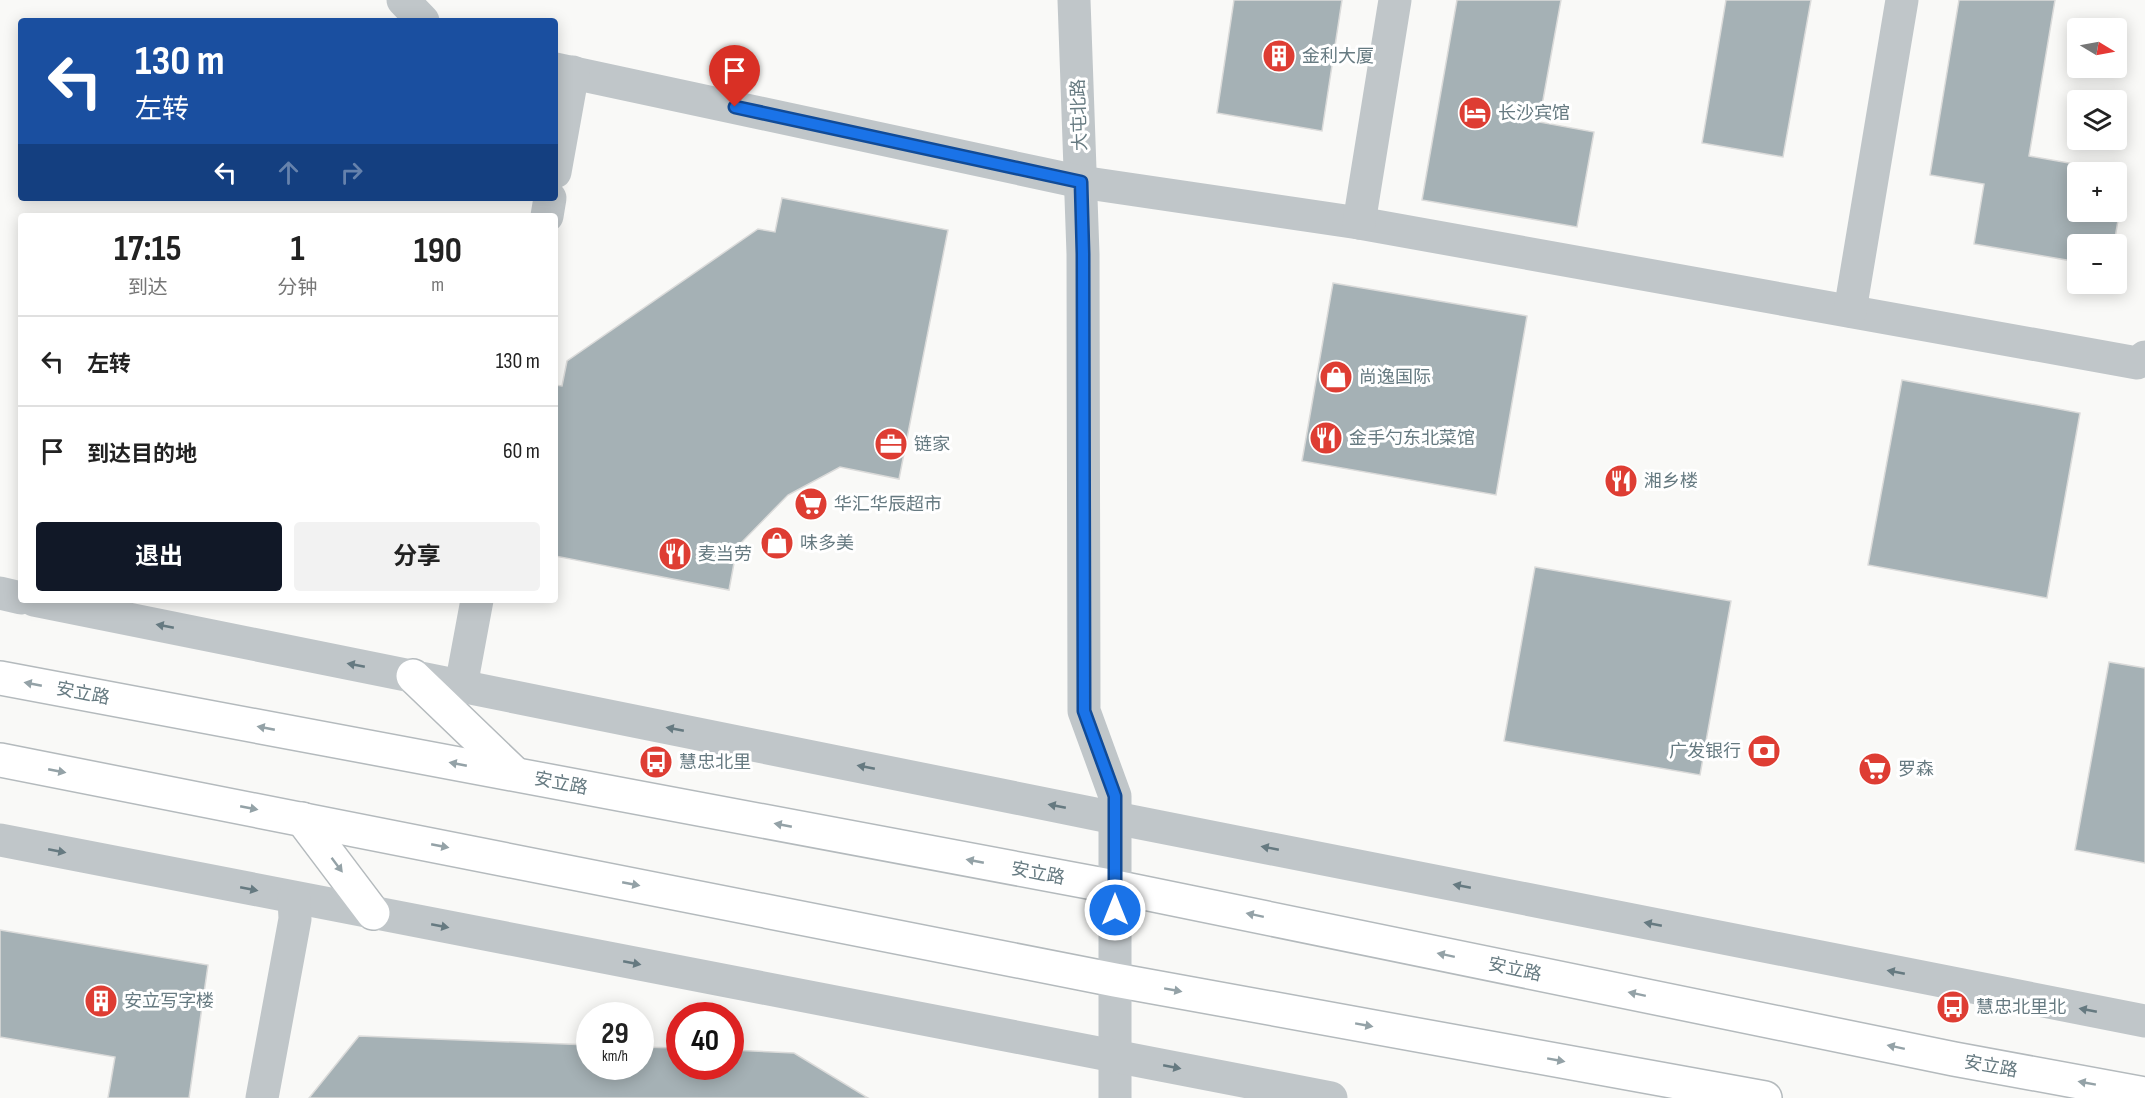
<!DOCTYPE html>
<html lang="zh">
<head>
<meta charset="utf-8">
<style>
	body { margin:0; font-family:"Sofia Sans Condensed","Noto Sans SC",sans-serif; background:#f2f2f2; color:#222; height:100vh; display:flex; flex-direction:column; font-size:22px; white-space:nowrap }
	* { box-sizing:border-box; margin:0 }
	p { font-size:20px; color:#767676 }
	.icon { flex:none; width:33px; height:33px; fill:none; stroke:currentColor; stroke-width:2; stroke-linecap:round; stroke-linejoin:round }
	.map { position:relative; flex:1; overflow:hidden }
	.panel { position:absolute; left:18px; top:213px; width:540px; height:390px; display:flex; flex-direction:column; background:#fff; border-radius:6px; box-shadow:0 3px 15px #0003 }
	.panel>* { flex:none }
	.top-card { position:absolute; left:18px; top:18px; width:540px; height:183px; border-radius:6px; box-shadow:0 3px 15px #0003; background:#1a4fa0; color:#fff; overflow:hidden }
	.needle { width:39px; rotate:100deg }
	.controls { position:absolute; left:2067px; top:18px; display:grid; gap:12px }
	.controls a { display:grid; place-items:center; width:60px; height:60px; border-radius:6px; background:#fff; box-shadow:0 3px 15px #0003; font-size:30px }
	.speed { position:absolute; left:576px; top:1002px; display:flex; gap:12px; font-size:30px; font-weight:700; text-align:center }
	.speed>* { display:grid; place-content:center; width:78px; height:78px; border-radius:50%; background:#fff; box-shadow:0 3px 15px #0003; line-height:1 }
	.speed small { font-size:15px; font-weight:400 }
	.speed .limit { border:9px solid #d22; background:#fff; color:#111 }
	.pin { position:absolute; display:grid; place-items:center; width:51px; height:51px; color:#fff; margin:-62px -26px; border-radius:50% 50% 50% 0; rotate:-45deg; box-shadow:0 0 6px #0007 }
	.pin .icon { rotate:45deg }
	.me { position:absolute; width:66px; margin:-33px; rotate:0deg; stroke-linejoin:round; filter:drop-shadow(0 0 4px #0008) }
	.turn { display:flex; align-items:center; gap:21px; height:126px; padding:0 18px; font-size:27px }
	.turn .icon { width:78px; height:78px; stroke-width:2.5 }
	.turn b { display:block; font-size:42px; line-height:51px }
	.lanes { display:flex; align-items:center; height:57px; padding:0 18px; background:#0003; justify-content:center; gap:30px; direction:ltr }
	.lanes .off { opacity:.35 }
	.eta { display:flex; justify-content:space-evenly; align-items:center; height:102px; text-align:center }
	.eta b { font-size:36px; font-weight:700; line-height:42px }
	.primary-button { display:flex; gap:12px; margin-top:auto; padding:12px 18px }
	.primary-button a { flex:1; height:69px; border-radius:6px; background:#111827; color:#fff; font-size:24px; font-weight:700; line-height:69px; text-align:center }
	.primary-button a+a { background:#f2f2f2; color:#222 }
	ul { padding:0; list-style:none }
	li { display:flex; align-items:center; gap:18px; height:90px; padding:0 18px; border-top:2px solid #e0e0e0 }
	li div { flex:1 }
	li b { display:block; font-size:22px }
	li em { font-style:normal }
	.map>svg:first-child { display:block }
</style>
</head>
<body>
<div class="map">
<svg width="2145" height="1098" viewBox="0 0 2145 1098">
	<rect width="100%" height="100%" fill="#f9f9f7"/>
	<!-- building -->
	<g fill="#a5b1b5" stroke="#dbdbda" stroke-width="1.5" fill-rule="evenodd">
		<path d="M1234,0H1342L1322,131L1217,113Z"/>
		<path d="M1457,0H1561L1539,122L1594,132L1577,227L1422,200Z"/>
		<path d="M1726,0H1811L1783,157L1702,143Z"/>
		<path d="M1959,0H2055L2029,156L2126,173L2114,244H2078V262L1974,244L1984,184L1930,175ZM2078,172H2116V212H2078Z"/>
		<path d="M782,198L948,230L899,479L840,467L788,495L737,547L729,590L555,556V385L562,386L567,361L758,229L775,232Z"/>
		<path d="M1333,283L1527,316L1496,495L1302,461Z"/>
		<path d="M1902,380L2080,413L2047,598L1868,565Z"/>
		<path d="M1535,567L1731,601L1700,775L1504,741Z"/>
		<path d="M2109,662L2145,668V863L2075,850Z"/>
		<path d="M0,930L208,965L189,1098H108L115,1057L0,1037Z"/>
		<path d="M359,1036L590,1045V1066H640V1047L680,1048V1066H730V1050L794,1053L868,1098H309Z"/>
	</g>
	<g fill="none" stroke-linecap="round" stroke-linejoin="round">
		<!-- major casing -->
		<g stroke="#b4babd" stroke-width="36">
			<g id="major">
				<path d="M413,676L515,774"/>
				<path d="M0,678L1115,887L1954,1059L2145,1094"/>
				<path d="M0,760L1115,980L1765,1098"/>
				<path d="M302,819L373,913"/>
			</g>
		</g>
		<!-- minor -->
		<g stroke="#c0c6c9" stroke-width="33">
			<path d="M403,0L423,21"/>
			<path d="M1074,0L1083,254L1084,711L1115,796V1098"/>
			<path d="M555,69L1081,182L1359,223L2137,363L2145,357"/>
			<path d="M555,172L573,72"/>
			<path d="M547,216L550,198"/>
			<path d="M1359,223L1395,0"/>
			<path d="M1850,311L1902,0"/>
			<path d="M0,593L21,598"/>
			<path d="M34,600L1115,818L2145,1021"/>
			<path d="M463,686L464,670L477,600"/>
			<path d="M0,840L1331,1098"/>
			<path d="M262,1098L295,919L294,898"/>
		</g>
		<!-- major -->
		<use href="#major" stroke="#fff" stroke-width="33"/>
	</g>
	<!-- one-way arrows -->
	<defs><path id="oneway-solid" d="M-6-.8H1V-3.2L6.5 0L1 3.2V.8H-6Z" transform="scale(1.5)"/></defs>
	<g fill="#667a81">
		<use href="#oneway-solid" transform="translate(165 626) rotate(-169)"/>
		<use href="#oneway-solid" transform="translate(356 665) rotate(-169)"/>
		<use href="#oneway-solid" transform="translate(675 729) rotate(-169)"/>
		<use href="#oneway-solid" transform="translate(866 767) rotate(-169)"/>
		<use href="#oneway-solid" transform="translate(1057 806) rotate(-169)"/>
		<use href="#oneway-solid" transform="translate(1270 848) rotate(-169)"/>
		<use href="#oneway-solid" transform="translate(57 851) rotate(11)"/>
		<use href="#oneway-solid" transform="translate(1462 886) rotate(-169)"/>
		<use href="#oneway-solid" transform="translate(249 889) rotate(11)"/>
		<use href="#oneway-solid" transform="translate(1653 924) rotate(-169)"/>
		<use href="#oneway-solid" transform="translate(440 926) rotate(11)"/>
		<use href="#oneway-solid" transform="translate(632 963) rotate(11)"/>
		<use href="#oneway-solid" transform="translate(1896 972) rotate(-169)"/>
		<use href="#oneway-solid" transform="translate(2088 1010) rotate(-169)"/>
		<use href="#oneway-solid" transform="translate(1172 1067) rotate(11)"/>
	</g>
	<g fill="#94a2a7">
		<use href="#oneway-solid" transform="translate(33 684) rotate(-169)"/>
		<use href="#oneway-solid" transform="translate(266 728) rotate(-169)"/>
		<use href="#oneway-solid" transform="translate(458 764) rotate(-169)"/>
		<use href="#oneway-solid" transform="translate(57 771) rotate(11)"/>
		<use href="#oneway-solid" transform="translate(249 808) rotate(11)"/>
		<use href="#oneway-solid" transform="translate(783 825) rotate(-169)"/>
		<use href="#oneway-solid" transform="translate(440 846) rotate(11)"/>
		<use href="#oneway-solid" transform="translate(975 861) rotate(-169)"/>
		<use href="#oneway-solid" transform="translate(337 865) rotate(53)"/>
		<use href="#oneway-solid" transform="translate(631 884) rotate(11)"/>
		<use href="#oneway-solid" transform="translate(1255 915) rotate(-168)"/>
		<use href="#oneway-solid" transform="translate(1446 955) rotate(-168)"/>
		<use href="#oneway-solid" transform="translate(1173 990) rotate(10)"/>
		<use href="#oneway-solid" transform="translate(1637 994) rotate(-168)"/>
		<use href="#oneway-solid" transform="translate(1364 1025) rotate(10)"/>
		<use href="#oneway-solid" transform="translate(1896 1047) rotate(-168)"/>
		<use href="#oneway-solid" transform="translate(1556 1060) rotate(10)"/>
		<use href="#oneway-solid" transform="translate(2087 1083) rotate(-170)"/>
	</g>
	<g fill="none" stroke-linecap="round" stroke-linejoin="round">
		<!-- route casing -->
		<g stroke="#114b97" stroke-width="15">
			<path id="route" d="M735,107L1081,182L1083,254L1084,711L1115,796V910"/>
		</g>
		<!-- route -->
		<use href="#route" stroke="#1a73e8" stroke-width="10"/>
	</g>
	<!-- icons -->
	<defs>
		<g id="building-disc" transform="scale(1.725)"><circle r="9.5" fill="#de3d33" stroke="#fff"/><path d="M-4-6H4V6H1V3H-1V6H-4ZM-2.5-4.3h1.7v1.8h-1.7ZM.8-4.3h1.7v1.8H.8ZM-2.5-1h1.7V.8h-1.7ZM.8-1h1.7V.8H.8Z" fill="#fff"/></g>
		<g id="hotel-disc" transform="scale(1.725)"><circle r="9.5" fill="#de3d33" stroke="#fff"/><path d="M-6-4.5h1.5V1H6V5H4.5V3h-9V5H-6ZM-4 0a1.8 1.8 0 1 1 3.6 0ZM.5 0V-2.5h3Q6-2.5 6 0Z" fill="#fff"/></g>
		<g id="shop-disc" transform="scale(1.725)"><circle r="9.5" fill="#de3d33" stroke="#fff"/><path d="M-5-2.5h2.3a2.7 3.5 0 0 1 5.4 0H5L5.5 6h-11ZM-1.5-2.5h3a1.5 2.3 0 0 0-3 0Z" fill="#fff"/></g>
		<g id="restaurant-disc" transform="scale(1.725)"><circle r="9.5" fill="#de3d33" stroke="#fff"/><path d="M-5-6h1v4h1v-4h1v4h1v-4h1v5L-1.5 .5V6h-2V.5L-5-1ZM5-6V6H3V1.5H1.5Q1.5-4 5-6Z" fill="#fff"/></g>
		<g id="office-disc" transform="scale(1.725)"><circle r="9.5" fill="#de3d33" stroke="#fff"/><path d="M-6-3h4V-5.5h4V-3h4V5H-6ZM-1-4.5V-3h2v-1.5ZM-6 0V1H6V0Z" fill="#fff"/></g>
		<g id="supermarket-disc" transform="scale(1.725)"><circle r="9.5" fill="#de3d33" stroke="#fff"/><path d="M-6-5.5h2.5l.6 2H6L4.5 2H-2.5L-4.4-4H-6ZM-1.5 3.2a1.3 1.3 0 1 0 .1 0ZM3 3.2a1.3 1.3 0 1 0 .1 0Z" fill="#fff"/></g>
		<g id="bank-disc" transform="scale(1.725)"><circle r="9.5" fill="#de3d33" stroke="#fff"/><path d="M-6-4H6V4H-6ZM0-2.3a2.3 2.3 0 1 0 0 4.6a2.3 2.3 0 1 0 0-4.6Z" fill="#fff"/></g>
		<g id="bus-disc" transform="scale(1.725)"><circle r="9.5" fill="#de3d33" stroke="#fff"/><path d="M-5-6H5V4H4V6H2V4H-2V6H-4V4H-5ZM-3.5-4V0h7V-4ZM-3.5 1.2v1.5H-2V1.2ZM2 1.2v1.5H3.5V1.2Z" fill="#fff"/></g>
	</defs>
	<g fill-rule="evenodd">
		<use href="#building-disc" x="1279" y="56"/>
		<use href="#hotel-disc" x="1475" y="113"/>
		<use href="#shop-disc" x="1336" y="377"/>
		<use href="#restaurant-disc" x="1326" y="438"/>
		<use href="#office-disc" x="891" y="444"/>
		<use href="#restaurant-disc" x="1621" y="481"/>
		<use href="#supermarket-disc" x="811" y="504"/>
		<use href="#shop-disc" x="777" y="543"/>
		<use href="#restaurant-disc" x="675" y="554"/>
		<use href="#bank-disc" x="1764" y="751"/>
		<use href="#bus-disc" x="656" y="762"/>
		<use href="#supermarket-disc" x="1875" y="769"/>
		<use href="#building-disc" x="101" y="1001"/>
		<use href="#bus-disc" x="1953" y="1007"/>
	</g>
	<g text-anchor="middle" stroke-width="6" stroke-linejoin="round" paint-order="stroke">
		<!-- poi labels -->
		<g font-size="18" fill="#667a81" stroke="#fff" text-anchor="start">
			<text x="1302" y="62">金利大厦</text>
			<text x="1498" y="119">长沙宾馆</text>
			<text x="1359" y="383">尚逸国际</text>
			<text x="1349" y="444">金手勺东北菜馆</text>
			<text x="914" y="450">链家</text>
			<text x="1644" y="487">湘乡楼</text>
			<text x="834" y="510">华汇华辰超市</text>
			<text x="800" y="549">味多美</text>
			<text x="698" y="560">麦当劳</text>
			<text x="1741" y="757" text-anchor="end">广发银行</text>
			<text x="679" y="768">慧忠北里</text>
			<text x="1898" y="775">罗森</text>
			<text x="124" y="1007">安立写字楼</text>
			<text x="1976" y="1013">慧忠北里北</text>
		</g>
		<!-- street labels -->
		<g font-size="18" fill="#667a81" stroke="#fff">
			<text transform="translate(1079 115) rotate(-92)" y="6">大屯北路</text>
			<text transform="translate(83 693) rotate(11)" y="6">安立路</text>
			<text transform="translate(561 783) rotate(11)" y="6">安立路</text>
			<text transform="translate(1038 873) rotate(11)" y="6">安立路</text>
			<text transform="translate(1515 969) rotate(12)" y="6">安立路</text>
			<text transform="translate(1991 1066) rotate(10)" y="6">安立路</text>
		</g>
	</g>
</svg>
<div class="controls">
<a><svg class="needle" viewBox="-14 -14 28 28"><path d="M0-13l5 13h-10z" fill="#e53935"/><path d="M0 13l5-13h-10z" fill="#767676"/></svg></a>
<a><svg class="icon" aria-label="layers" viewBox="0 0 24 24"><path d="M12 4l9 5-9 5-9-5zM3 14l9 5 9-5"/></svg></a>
<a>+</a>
<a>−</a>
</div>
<div class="speed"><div>29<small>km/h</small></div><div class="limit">40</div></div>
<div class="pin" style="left:735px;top:107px;background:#d93025"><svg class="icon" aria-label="arrive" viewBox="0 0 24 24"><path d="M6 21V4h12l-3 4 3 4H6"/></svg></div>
<svg class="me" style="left:1115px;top:910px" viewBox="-20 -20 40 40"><circle r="17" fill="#1a73e8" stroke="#fff" stroke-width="3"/><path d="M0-11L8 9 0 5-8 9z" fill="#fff"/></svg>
<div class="top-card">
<div class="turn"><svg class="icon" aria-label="left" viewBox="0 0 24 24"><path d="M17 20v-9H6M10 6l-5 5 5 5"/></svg><div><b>130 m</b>左转</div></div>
<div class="lanes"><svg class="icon" aria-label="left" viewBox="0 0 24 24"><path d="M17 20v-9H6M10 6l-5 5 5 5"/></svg><svg class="icon off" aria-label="ahead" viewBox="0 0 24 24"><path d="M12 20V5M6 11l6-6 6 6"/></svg><svg class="icon off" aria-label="right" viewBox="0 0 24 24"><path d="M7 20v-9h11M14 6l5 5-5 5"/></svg></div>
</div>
<section class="panel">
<div class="eta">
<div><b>17:15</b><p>到达</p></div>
<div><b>1</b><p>分钟</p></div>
<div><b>190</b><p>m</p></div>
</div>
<ul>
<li><svg class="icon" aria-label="left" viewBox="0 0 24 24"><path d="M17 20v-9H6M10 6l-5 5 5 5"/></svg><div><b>左转</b></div><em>130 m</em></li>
<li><svg class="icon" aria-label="arrive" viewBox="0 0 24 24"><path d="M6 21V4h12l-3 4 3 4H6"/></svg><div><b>到达目的地</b></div><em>60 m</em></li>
</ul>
<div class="primary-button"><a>退出</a><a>分享</a></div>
</section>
</div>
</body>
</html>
